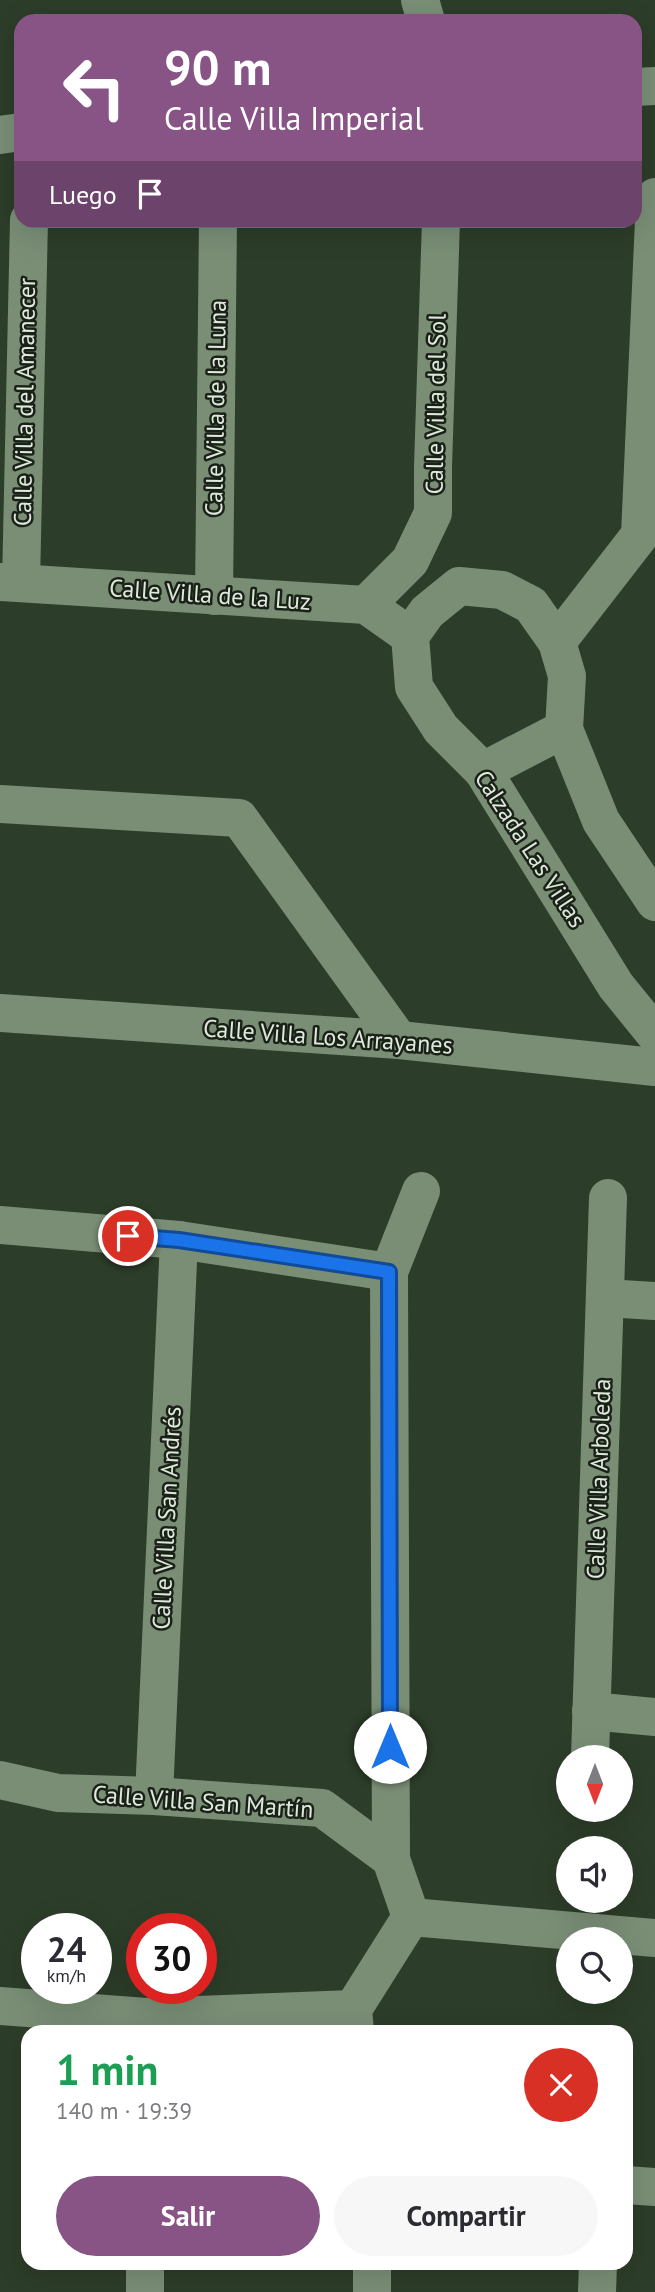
<!DOCTYPE html>
<html lang="es">
<head>
<meta charset="utf-8">
<style>
	body { margin:0; font-family:"PT Sans",sans-serif; background:#f7f7f7; color:#2b2b33; height:100vh; display:flex; flex-direction:column; font-size:26px; white-space:nowrap }
	* { box-sizing:border-box; margin:0 }
	p { font-size:23px; color:#7c7c81 }
	.icon { flex:none; width:38px; height:38px; fill:none; stroke:currentColor; stroke-width:2; stroke-linecap:round; stroke-linejoin:round }
	.map { position:relative; flex:1; overflow:hidden }
	.drawer { position:absolute; left:21px; top:2025px; width:612px; height:245px; display:flex; flex-direction:column; background:#fff; border-radius:21px; box-shadow:0 7px 28px #0002 }
	.drawer>* { flex:none }
	.top-card { position:absolute; left:14px; top:14px; width:628px; height:214px; border-radius:21px; box-shadow:0 7px 28px #0002; background:#885485; color:#fff; overflow:hidden }
	.needle { width:46px; rotate:180deg }
	.buttons { position:absolute; left:556px; top:1745px; display:grid; gap:14px }
	.buttons a { display:grid; place-items:center; width:77px; height:77px; border-radius:50%; background:#fff; box-shadow:0 7px 28px #0002; font-size:35px }
	.speed { position:absolute; left:21px; top:1913px; display:flex; gap:14px; font-size:35px; font-weight:700; text-align:center }
	.speed>* { display:grid; place-content:center; width:91px; height:91px; border-radius:50%; background:#fff; box-shadow:0 7px 28px #0002; line-height:1 }
	.speed small { font-size:18px; font-weight:400 }
	.speed .limit { border:10px solid #d22; background:#fff; color:#111 }
	.pin { position:absolute; display:grid; place-items:center; width:60px; height:60px; color:#fff; margin:-30px; border:4px solid #fff; border-radius:50%; box-shadow:0 2px 7px #0007 }
	.me { position:absolute; width:77px; margin:-38px; rotate:0deg; stroke-linejoin:round; filter:drop-shadow(0 0 5px #0008) }
	.turn { display:flex; align-items:center; gap:24px; height:147px; padding:0 35px; font-size:32px }
	.turn .icon { width:91px; height:91px; stroke-width:2.5 }
	.turn b { display:block; font-size:49px; line-height:60px }
	.then { display:flex; align-items:center; height:66px; padding:0 35px; background:#0003; gap:14px; font-size:26px }
	.round { display:grid; place-items:center; flex:none; width:74px; height:74px; border-radius:37px; background:#f7f7f7 }
	.overview { display:flex; align-items:center; justify-content:space-between; height:119px; padding:0 35px }
	h1 { font-size:42px; font-weight:700; line-height:52px; color:#1e9e55 }
	.button { display:flex; gap:14px; margin-top:auto; padding:14px 35px }
	.button a { flex:1; height:80px; border-radius:42px; background:#885485; color:#fff; font-size:28px; font-weight:700; line-height:80px; text-align:center }
	.button a+a { background:#f7f7f7; color:#2b2b33 }
	.map>svg:first-child { display:block }
</style>
</head>
<body>
<div class="map">
<svg width="655" height="2292" viewBox="0 0 655 2292">
	<rect width="100%" height="100%" fill="#2c3d29"/>
	<g fill="none" stroke-linecap="round" stroke-linejoin="round">
		<!-- minor -->
		<g stroke="#7a8e76" stroke-width="38">
			<path d="M420,0L426,21"/>
			<path d="M635,87L655,86"/>
			<path d="M0,135L21,132"/>
			<path d="M0,582L366,605L410,636"/>
			<path d="M21,583L29,220"/>
			<path d="M214,596L218,220"/>
			<path d="M366,605L410,561L433,513V467L441,220"/>
			<path d="M557,642L640,535L655,197"/>
			<path d="M483,771L564,729"/>
			<path d="M0,804L239,818L399,1040"/>
			<path d="M655,902L601,821L564,729L567,676L557,642L531,605L502,590L459,586L427,612L410,636L414,687L441,729L483,771L616,986L655,1034"/>
			<path d="M0,1013L399,1040L655,1067"/>
			<path d="M0,1225L179,1240L389,1272"/>
			<path d="M605,1298L655,1301"/>
			<path d="M591,1711L655,1717"/>
			<path d="M590,1757L608,1198"/>
			<path d="M0,1780L58,1793L154,1796L322,1808L391,1859"/>
			<path d="M154,1796L179,1240"/>
			<path d="M411,1917L655,1938"/>
			<path d="M0,2006L146,2017L353,2009"/>
			<path d="M355,2032L353,2009L411,1917L391,1859L389,1272L421,1191"/>
			<path d="M626,2185L655,2187"/>
			<path d="M372,2263V2292"/>
			<path d="M145,2292V2263"/>
			<path d="M597,2292L598,2263"/>
		</g>
	</g>
	<g fill="none" stroke-linecap="round" stroke-linejoin="round">
		<!-- route casing -->
		<g stroke="#114b97" stroke-width="18">
			<path id="route" d="M128,1236L179,1240L389,1272L390,1747"/>
		</g>
		<!-- route -->
		<use href="#route" stroke="#1a73e8" stroke-width="12"/>
	</g>
	<g text-anchor="middle" stroke-width="5" stroke-linejoin="round" paint-order="stroke">
		<!-- street labels -->
		<g font-size="24" fill="#dfe9dc" stroke="#1a2218">
			<text transform="translate(25 402) rotate(-89)" y="8">Calle Villa del Amanecer</text>
			<text transform="translate(436 404) rotate(-89)" y="8">Calle Villa del Sol</text>
			<text transform="translate(216 408) rotate(-89)" y="8">Calle Villa de la Luna</text>
			<text transform="translate(210 595) rotate(4)" y="8">Calle Villa de la Luz</text>
			<text transform="translate(530 849) rotate(57)" y="8">Calzada Las Villas</text>
			<text transform="translate(328 1037) rotate(4)" y="8">Calle Villa Los Arrayanes</text>
			<text transform="translate(599 1479) rotate(-88)" y="8">Calle Villa Arboleda</text>
			<text transform="translate(167 1518) rotate(-87)" y="8">Calle Villa San Andrés</text>
			<text transform="translate(203 1802) rotate(4)" y="8">Calle Villa San Martín</text>
		</g>
	</g>
</svg>
<div class="buttons">
<a><svg class="needle" viewBox="-14 -14 28 28"><path d="M0-13l5 13h-10z" fill="#e53935"/><path d="M0 13l5-13h-10z" fill="#7c7c81"/></svg></a>
<a><svg class="icon" aria-label="sound" viewBox="0 0 24 24"><path d="M4 9h4l5-4v14l-5-4H4zM17 9q2 3 0 6"/></svg></a>
<a><svg class="icon" aria-label="search" viewBox="0 0 24 24"><circle cx="10" cy="10" r="6"/><path d="M15 15l6 6"/></svg></a>
</div>
<div class="speed"><div>24<small>km/h</small></div><div class="limit">30</div></div>
<div class="pin" style="left:128px;top:1236px;background:#d93025"><svg class="icon" aria-label="arrive" viewBox="0 0 24 24"><path d="M6 21V4h12l-3 4 3 4H6"/></svg></div>
<svg class="me" style="left:390px;top:1747px" viewBox="-20 -20 40 40"><circle r="19" fill="#fff"/><path d="M0-13L10 11 0 6-10 11z" fill="#1a73e8"/></svg>
<div class="top-card">
<div class="turn"><svg class="icon" aria-label="left" viewBox="0 0 24 24"><path d="M17 20v-9H6M10 6l-5 5 5 5"/></svg><div><b>90 m</b>Calle Villa Imperial</div></div>
<div class="then">Luego<svg class="icon" aria-label="arrive" viewBox="0 0 24 24"><path d="M6 21V4h12l-3 4 3 4H6"/></svg></div>
</div>
<section class="drawer">
<div class="overview"><div><h1>1 min</h1><p>140 m · 19:39</p></div><a class="round" style="background:#d93025;color:#fff"><svg class="icon" aria-label="close" viewBox="0 0 24 24"><path d="M6 6l12 12M18 6L6 18"/></svg></a></div>
<div class="button"><a>Salir</a><a>Compartir</a></div>
</section>
</div>
</body>
</html>
